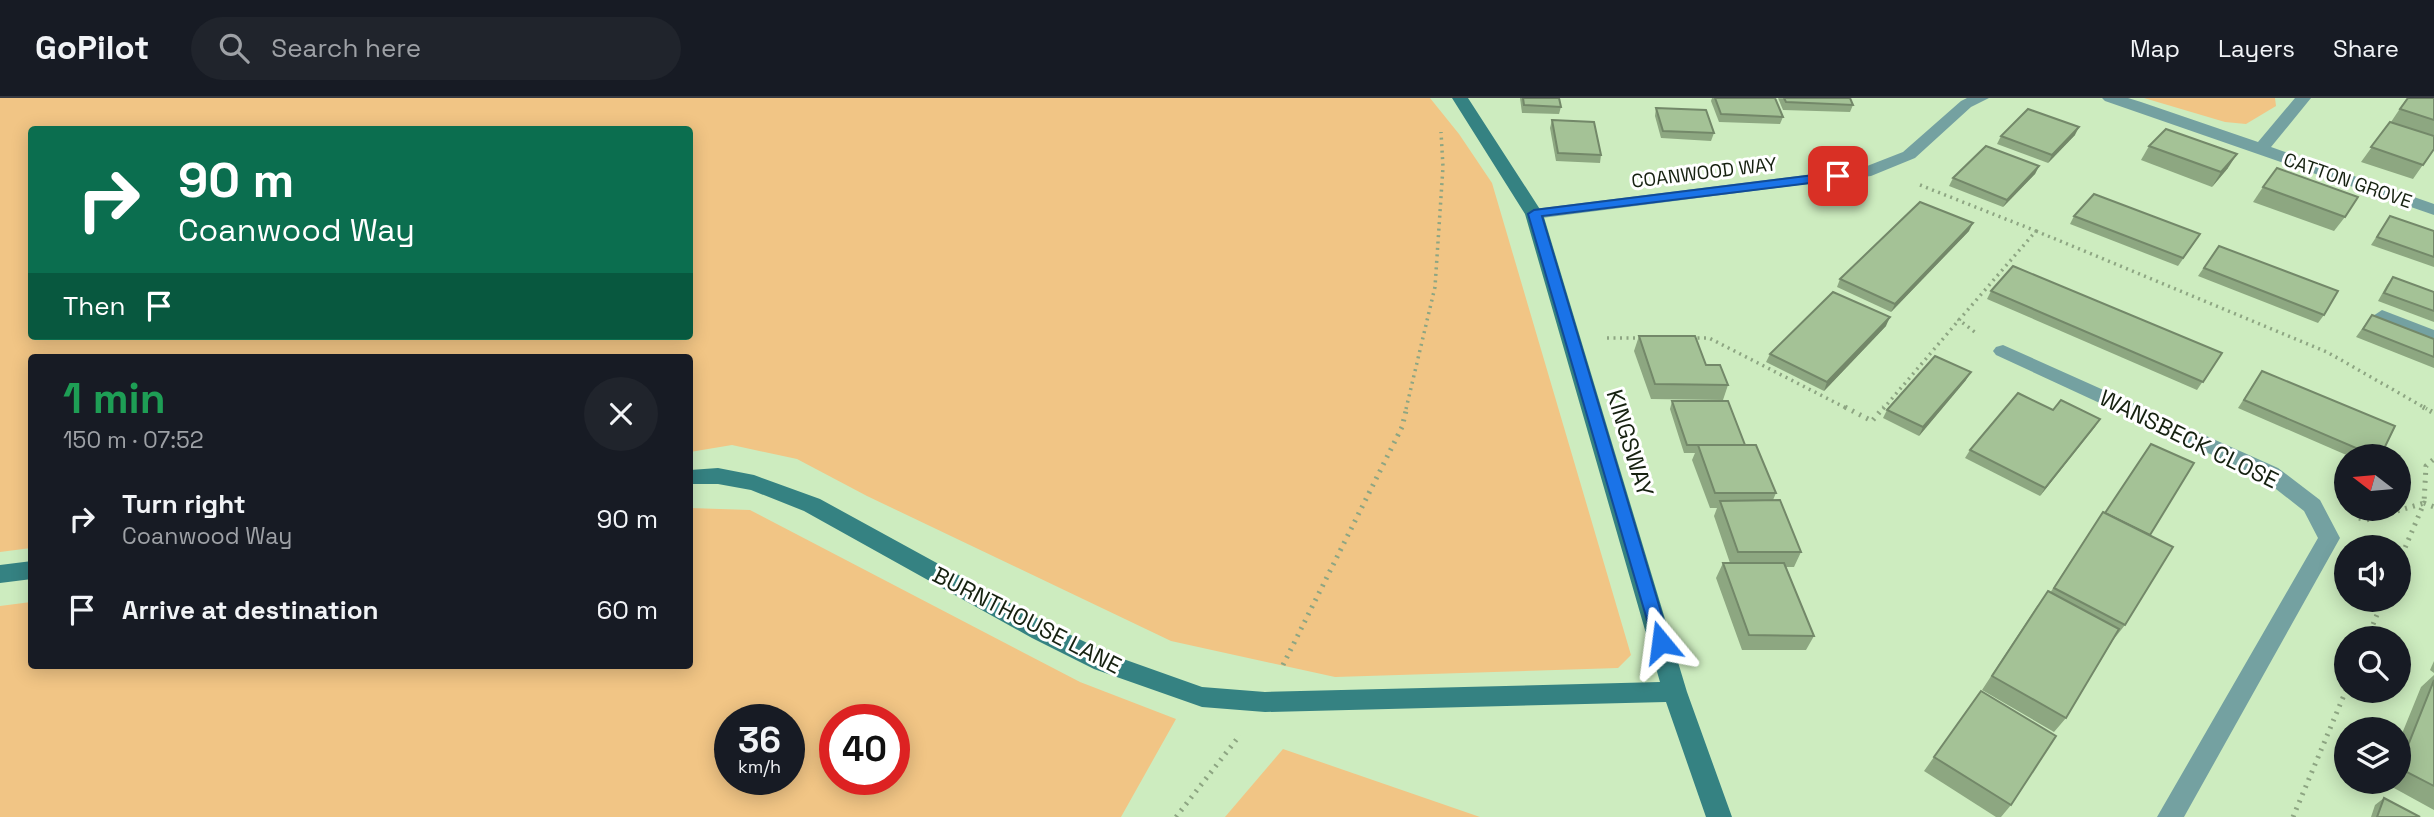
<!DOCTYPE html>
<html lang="en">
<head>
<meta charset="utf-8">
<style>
	body { margin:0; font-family:"Space Grotesk",sans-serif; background:#20242c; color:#f1f3f6; height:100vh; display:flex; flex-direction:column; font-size:26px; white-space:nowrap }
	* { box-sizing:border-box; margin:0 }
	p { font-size:23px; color:#9ea1a6 }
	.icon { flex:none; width:38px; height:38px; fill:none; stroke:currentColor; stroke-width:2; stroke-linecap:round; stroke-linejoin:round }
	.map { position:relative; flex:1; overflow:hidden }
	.drawer { position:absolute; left:28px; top:256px; width:665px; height:315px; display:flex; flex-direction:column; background:#171b24; border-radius:7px; box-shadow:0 4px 18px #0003 }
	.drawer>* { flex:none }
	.hud { position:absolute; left:28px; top:28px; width:665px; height:214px; border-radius:7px; box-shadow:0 4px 18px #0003; background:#0b6e4f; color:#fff; overflow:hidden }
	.needle { width:46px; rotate:286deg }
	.buttons { position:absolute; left:2334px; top:346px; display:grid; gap:14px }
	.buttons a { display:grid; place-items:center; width:77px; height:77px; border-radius:50%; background:#171b24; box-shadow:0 4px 18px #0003; font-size:35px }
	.speed { position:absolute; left:714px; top:606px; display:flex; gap:14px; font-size:35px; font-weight:700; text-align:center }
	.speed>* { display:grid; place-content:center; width:91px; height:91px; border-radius:50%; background:#171b24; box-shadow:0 4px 18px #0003; line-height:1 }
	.speed small { font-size:18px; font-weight:400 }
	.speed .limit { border:10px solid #d22; background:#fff; color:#111 }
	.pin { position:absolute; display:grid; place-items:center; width:60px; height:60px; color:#fff; margin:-30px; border-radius:14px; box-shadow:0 4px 10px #0006 }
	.me { position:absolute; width:77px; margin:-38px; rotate:344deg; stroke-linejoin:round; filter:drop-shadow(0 0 5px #0008) }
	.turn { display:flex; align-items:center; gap:24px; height:147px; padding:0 35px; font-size:32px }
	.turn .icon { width:91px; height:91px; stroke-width:2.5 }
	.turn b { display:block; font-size:49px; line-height:60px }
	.then { display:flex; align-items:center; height:66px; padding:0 35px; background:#0003; gap:14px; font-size:26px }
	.round { display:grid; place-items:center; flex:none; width:74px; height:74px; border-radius:37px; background:#20242c }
	.overview { display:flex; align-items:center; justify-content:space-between; height:119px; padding:0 35px }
	h1 { font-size:42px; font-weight:600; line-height:52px; color:#1e9e55 }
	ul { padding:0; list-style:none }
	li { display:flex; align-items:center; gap:21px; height:91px; padding:0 35px }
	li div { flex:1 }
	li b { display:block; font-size:26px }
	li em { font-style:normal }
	header { display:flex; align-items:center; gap:42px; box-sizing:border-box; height:98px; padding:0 35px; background:#171b24; border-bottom:2px solid #363941 }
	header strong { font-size:33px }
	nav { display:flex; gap:38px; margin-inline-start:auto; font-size:24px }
	.search { width:490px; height:63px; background:#20242c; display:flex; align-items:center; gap:18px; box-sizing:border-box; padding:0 24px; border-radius:38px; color:#9ea1a6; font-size:26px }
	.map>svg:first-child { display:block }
</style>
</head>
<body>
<header>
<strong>GoPilot</strong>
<div class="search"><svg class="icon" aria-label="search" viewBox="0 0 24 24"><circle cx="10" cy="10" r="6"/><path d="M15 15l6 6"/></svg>Search here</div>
<nav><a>Map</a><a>Layers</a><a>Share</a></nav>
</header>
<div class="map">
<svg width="2434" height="719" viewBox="0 0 2434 719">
	<rect width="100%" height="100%" fill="#cdecbf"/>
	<!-- green -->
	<g fill="#f1c585" fill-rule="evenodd">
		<path d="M0,0H1430L1459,36L1492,85L1631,557L1618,570L1335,579L1171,543L867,398L797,361L732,347L690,354V259H32L31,450L0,454ZM32,32H690V238H32Z"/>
		<path d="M2144,0H2275L2276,8L2246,26L2225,24Z"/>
		<path d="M690,410L750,412L1080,584L1176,621L1121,719H0V508L31,504L32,567H690ZM789,621V681H730V621ZM894,621V681H835V621Z"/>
		<path d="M1283,651L1480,719H1225Z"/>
	</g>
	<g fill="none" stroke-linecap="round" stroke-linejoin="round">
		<!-- path-far1 -->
		<g stroke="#8da582" stroke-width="3.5" stroke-dasharray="2 4.5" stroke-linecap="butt">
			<path d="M1920,87L2036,133L1959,222L1976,235"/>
			<path d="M2036,133L2327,254L2427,311"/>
			<path d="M1607,240H1644"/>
			<path d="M1691,240H1709L1848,311"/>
			<path d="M1406,311L1435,189L1443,69L1441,34"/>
			<path d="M1883,311L1959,222"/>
		</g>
		<!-- path -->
		<g stroke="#8da582" stroke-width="5" stroke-dasharray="2 6" stroke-linecap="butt">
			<path d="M1845,309L1872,323L1884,309"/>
			<path d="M2423,309L2434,315"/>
			<path d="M2359,420L2366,422L2424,405L2426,368L2434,361"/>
			<path d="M2399,464L2424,405L2434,409"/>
			<path d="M2367,541L2383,502"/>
			<path d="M1283,567L1402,329L1407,309"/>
			<path d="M1176,719L1240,637"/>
			<path d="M2293,719L2347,590"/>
		</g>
		<!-- street -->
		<g fill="#74a1a1" fill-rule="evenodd">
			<path d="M1967,0H1989L1971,9L1915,60L1871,78L1534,121L1525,116L1534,111L1862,70L1903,54L1961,3Z"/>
			<path d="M2102,0H2128L2141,4L2258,44L2295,0H2311L2271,49L2434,106V117L2105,3Z"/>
			<path d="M2382,212L2434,232V245L2375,222L2373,218Z"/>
			<path d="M2003,247L2278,370L2320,402L2340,440L2184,719H2157L2318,440L2304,413L2262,380L1996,257L1993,253L1996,249Z"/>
		</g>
		<!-- secondary -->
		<g fill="#358282" fill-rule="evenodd">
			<path d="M1452,0H1468L1543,116L1687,594L1732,719H1706L1666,604L1265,614L1202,609L1094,571L1032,540L804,413L751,392L718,386H690V372L718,370L754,377L820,401L1048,526L1112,557L1202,589L1265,594L1660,584L1525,116Z"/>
			<path d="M32,463V481L0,485V467Z"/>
		</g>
	</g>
	<!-- wall -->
	<g fill="#8da781">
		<path d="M1520,0H1559L1561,9L1559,16L1522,15Z"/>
		<path d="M1712,0H1775L1783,19L1780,26L1719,24L1711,3Z"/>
		<path d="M1778,0H1850L1853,7L1850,14L1783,12Z"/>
		<path d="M2407,0H2434V51L2413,81L2361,64L2390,24H2391Z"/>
		<path d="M1656,10L1714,35L1711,43L1661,40L1655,18Z"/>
		<path d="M1552,22L1601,57L1600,65L1556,63L1550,30Z"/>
		<path d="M2075,37L2048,65L1997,46L2001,38Z"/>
		<path d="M2149,48L2228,70L2212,89L2141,62Z"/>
		<path d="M2039,68L2035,76L2003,109L1949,88L1953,80Z"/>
		<path d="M2263,89L2345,119L2334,133L2253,104Z"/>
		<path d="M2074,118L2195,144L2178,168L2070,126Z"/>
		<path d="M2390,118L2434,133V169L2371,147Z"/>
		<path d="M1969,133L1891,214L1837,189L1840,181Z"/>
		<path d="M2219,148L2324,217L2318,225L2198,178Z"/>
		<path d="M2393,179L2434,194V224L2378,203L2387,187Z"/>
		<path d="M1991,193L2222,255L2197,292L1987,201Z"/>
		<path d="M2372,217L2434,241V270L2356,239Z"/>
		<path d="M1886,228L1824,293L1766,264L1770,256Z"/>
		<path d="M1639,238L1706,267L1728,287L1723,302L1651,301L1634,253Z"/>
		<path d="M2262,273L2380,359H2351L2238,310Z"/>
		<path d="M1966,282L1919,338L1883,320L1887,312Z"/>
		<path d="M1672,303L1745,347L1776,395L1773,402L1801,454L1794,469H1786L1814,538L1806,552H1742L1716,480L1723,465H1730L1714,418L1717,410H1710L1692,362L1695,355H1684L1670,311Z"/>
		<path d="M2053,312L2100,321L2040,398L1965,360L1970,352Z"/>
		<path d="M2093,429L2150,437L2125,527L2113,542L2066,620L2054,634L1982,592L2037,508L2050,495Z"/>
		<path d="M2434,563V575L2430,572Z"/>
		<path d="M2434,577V712L2383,684H2399V643L2421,589Z"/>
		<path d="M1981,593L2011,707L2001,719H1996L1924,673Z"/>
		<path d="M2384,700L2420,719H2371L2375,707Z"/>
	</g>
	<!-- shaded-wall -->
	<g fill="#738869">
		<path d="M2079,29L2075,37L2048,65L2052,57Z"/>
		<path d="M2237,56L2228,70L2212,89L2221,74Z"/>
		<path d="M2039,68L2035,76L2003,109L2007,102Z"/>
		<path d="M1973,125L1969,133L1891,214L1895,206Z"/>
		<path d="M1890,219L1886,228L1824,293L1827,284Z"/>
		<path d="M1971,274L1966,282L1919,338L1923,329Z"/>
		<path d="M2100,321L2095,329L2040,398L2045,390Z"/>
	</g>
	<!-- building -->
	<g fill="#a4c296" stroke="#738869" stroke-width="2">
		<path d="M1523,0H1559L1561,9L1524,7Z"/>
		<path d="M1715,0H1775L1783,19L1721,16Z"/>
		<path d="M1784,0H1850L1853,7L1786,4Z"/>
		<path d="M2408,0H2434V22L2400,11Z"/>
		<path d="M1656,10L1706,12L1714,35L1663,33Z"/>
		<path d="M2028,11L2079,29L2052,57L2001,38Z"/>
		<path d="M1552,22L1594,24L1601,57L1558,55Z"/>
		<path d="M2390,24L2434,38V51L2423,67L2371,49Z"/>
		<path d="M2166,31L2237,56L2221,74L2149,48Z"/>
		<path d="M1986,48L2039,68L2007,102L1953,80Z"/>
		<path d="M2277,70L2358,99L2345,119L2263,89Z"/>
		<path d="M2094,96L2200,136L2183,160L2074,118Z"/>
		<path d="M1920,104L1973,125L1895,206L1840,181Z"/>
		<path d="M2390,118L2434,133V159L2377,139Z"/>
		<path d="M2219,148L2338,193L2324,217L2204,170Z"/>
		<path d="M2013,168L2222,255L2203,284L1991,193Z"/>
		<path d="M2393,179L2434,194V213L2384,195Z"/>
		<path d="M1833,194L1890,219L1827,284L1770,256Z"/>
		<path d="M2372,217L2434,241V259L2363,231Z"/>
		<path d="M1639,238H1695L1706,267H1720L1728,287L1655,286Z"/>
		<path d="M1935,258L1971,274L1923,329L1887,312Z"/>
		<path d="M2262,273L2395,328L2380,359H2377L2244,302Z"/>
		<path d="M2018,295L2053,312L2061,302L2100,321L2045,390L1970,352Z"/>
		<path d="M1672,303H1728L1745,347H1687Z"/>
		<path d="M2151,346L2194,365L2150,437L2105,415Z"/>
		<path d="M1698,347H1756L1776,395H1715Z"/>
		<path d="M1780,402L1801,454H1738L1720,403Z"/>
		<path d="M2103,414L2173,449L2125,527L2054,490Z"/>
		<path d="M1723,465H1784L1814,538L1749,537Z"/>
		<path d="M2048,493L2119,531L2066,620L1992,578Z"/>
		<path d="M2434,582V688L2399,670Z"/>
		<path d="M1981,593L2056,638L2011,707L1934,659Z"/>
		<path d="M2384,700L2420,719H2377Z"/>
	</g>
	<!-- route -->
	<path fill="#1a73e8" stroke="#114b97" stroke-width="2" d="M1838,74L1842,76V81L1542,118L1670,544L1668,549L1661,552L1655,549L1528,116L1534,112Z"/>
	<g text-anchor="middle" stroke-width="6" stroke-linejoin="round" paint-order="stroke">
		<!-- far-street labels -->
		<g font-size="19" fill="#162110" stroke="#fff">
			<text transform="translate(1704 74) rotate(-7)" y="7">COANWOOD WAY</text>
			<text transform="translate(2348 82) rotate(19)" y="7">CATTON GROVE</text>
		</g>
		<!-- street labels -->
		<g font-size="23" fill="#162110" stroke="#fff">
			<text transform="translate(2189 341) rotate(26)" y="8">WANSBECK CLOSE</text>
			<text transform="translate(1630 345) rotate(73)" y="8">KINGSWAY</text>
			<text transform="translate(1027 522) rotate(27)" y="8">BURNTHOUSE LANE</text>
		</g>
	</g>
</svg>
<div class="buttons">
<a><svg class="needle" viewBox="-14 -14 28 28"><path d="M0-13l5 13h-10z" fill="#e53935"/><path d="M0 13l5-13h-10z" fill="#9ea1a6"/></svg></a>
<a><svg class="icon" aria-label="sound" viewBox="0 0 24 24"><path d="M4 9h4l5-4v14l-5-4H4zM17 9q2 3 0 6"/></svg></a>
<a><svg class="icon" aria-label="search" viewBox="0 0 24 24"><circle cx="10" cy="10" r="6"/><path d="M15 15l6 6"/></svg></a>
<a><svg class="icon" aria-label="layers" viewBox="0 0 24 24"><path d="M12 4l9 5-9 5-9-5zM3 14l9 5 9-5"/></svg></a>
</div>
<div class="speed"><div>36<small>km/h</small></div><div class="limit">40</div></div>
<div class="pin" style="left:1838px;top:78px;background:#d93025"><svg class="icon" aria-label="arrive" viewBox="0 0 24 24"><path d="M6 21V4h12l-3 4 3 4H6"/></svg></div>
<svg class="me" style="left:1661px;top:544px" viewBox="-20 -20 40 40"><path d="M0-17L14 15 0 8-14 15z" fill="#1a73e8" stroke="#fff" stroke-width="4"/></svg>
<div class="hud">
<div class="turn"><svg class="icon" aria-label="right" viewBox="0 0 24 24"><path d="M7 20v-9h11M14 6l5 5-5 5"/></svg><div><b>90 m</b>Coanwood Way</div></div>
<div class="then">Then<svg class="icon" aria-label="arrive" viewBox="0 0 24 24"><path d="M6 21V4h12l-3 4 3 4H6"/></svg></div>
</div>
<section class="drawer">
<div class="overview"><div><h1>1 min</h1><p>150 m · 07:52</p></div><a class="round"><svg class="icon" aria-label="close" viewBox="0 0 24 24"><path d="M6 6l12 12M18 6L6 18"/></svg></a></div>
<ul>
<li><svg class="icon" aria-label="right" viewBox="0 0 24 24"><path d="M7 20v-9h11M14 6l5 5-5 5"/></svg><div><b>Turn right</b><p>Coanwood Way</p></div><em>90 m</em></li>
<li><svg class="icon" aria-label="arrive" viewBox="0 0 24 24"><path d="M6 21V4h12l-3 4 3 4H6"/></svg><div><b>Arrive at destination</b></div><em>60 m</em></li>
</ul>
</section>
</div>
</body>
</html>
